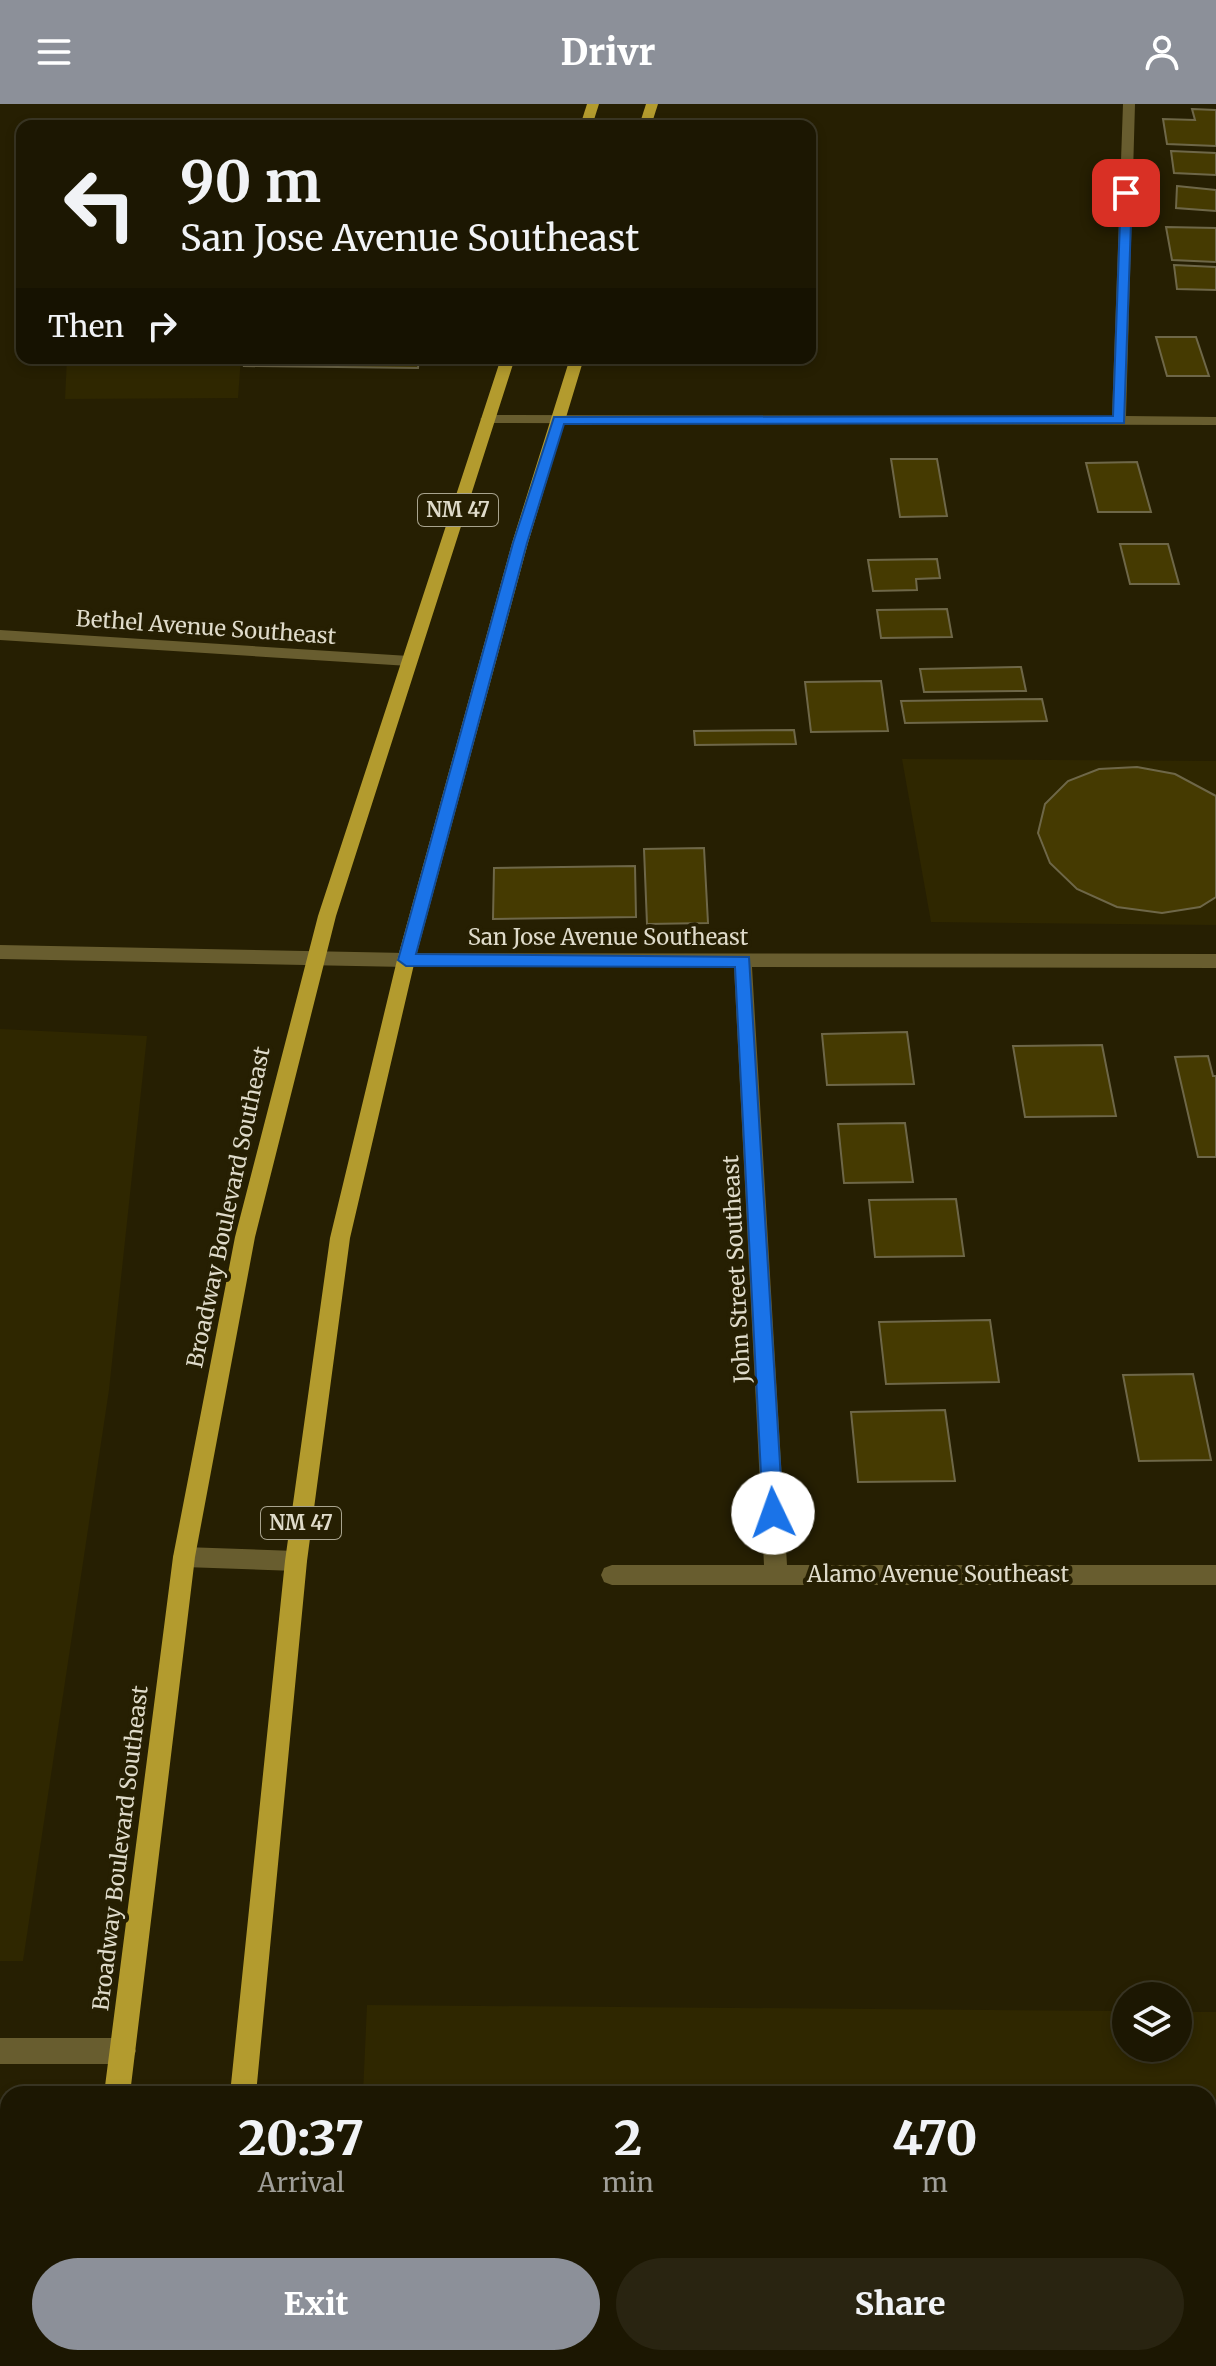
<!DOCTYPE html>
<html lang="en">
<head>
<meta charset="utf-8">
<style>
	body { margin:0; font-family:Merriweather,serif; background:#292411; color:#f1f3f6; height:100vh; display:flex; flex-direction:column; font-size:30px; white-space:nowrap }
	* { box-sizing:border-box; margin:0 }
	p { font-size:26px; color:#a09f99 }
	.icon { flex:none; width:44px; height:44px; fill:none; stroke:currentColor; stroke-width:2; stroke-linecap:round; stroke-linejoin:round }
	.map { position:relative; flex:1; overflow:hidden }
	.panel { position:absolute; left:0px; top:1982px; width:1216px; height:280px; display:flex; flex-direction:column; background:#1c1702; border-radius:24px 24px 0 0; box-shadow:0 4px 12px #0003,0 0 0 2px #3a3624 }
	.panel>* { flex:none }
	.hud { position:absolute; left:16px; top:16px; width:800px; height:244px; border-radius:16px; box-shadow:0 4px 12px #0003,0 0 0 2px #3a3624; background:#1c1702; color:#f1f3f6; overflow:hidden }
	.fabs { position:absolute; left:1112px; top:1878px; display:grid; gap:16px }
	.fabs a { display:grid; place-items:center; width:80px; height:80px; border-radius:50%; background:#1c1702; box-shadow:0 4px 12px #0003,0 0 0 2px #3a3624; font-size:40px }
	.pin { position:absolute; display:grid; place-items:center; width:68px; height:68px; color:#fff; margin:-34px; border-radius:16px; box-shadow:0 4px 12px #0006 }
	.me { position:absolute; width:88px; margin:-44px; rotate:357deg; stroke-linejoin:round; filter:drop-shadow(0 0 6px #0008) }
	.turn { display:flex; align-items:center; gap:28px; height:168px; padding:0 32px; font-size:36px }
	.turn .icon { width:104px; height:104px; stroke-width:2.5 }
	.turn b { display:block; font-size:56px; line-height:68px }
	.then { display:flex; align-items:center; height:76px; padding:0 32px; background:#0003; gap:16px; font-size:30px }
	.eta { display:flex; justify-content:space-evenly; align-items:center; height:136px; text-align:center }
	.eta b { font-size:48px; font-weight:800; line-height:56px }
	.button { display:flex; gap:16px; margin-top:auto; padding:16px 32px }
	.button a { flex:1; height:92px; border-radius:48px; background:#8c9099; color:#fff; font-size:32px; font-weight:800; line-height:92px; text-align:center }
	.button a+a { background:#292411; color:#f1f3f6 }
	header { display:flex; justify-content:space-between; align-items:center; height:104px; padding:0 32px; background:#8c9099; color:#fff; font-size:36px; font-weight:800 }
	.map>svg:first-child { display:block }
</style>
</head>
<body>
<header><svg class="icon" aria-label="menu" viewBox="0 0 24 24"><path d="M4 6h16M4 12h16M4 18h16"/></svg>Drivr<svg class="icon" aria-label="person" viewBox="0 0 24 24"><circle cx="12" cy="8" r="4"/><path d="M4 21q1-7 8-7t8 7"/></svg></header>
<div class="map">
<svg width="1216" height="2262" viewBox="0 0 1216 2262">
	<rect width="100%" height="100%" fill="#261f02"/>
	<!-- built -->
	<g fill="#2f2700">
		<path d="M67,254H241L238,294L65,295Z"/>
		<path d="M902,655L1216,657V821L931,818Z"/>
		<path d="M0,925L147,932L109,1286L23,1857H0Z"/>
		<path d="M367,1901L1126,1907V1944H1178V1908H1216V2262H350V2254H1208V1990H363Z"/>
	</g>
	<!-- building -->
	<g fill="#453a01" stroke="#6e6748" stroke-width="2">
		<path d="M1192,5L1216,6V42L1167,40L1163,15L1195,16Z"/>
		<path d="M1171,47L1216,49V71L1174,69Z"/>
		<path d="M1177,82L1216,86V107L1176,104Z"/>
		<path d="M1166,123L1216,124V158L1172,156Z"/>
		<path d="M1174,161L1216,163V186L1177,185Z"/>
		<path d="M1156,233H1196L1209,272H1167Z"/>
		<path d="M246,254H419L418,264L244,262Z"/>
		<path d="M891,355H937L947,412L900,413Z"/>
		<path d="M1137,358L1151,408H1098L1086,359Z"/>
		<path d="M1120,440H1168L1179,480H1130Z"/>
		<path d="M937,455L940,474L916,475L917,486L873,487L868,456Z"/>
		<path d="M947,505L952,533L881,534L877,506Z"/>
		<path d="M1021,563L1026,587L924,588L920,565Z"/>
		<path d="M881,577L888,627L811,628L805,578Z"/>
		<path d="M1042,595L1047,617L905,619L901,597Z"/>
		<path d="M794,626L796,640L695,641L694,627Z"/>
		<path d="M1137,663L1175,670L1216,692V793L1200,803L1162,809L1117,803L1077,785L1050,759L1038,729L1045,700L1068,677L1099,665Z"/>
		<path d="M704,744L708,819L647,820L644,745Z"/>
		<path d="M635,762L636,813L493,815L494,764Z"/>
		<path d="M907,928L914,980L827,981L822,930Z"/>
		<path d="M1102,941L1116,1012L1025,1013L1013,942Z"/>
		<path d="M1208,952L1213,972H1216V1053H1198L1175,953Z"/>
		<path d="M905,1019L913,1078L844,1079L838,1020Z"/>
		<path d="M956,1095L964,1152L875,1153L869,1096Z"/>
		<path d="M990,1216L999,1278L886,1280L879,1218Z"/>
		<path d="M1193,1270L1211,1356L1139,1357L1123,1271Z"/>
		<path d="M945,1306L955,1377L858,1378L851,1308Z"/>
	</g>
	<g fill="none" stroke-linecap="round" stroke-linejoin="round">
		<!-- minor -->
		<g fill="#685d2f" fill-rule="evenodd">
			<path d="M1123,0H1135L1126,312L1216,313V321L487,319L480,315L487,311L1112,312Z"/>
			<path d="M0,526L409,552L417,557L409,562L0,536Z"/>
			<path d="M0,841L406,849L1216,850V864L752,863L787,1461H1216V1481H612L604,1478L601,1471L604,1464L612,1461H764L734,863H406L0,855Z"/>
			<path d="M184,1443L296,1447L304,1450L307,1457L304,1464L296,1467L184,1463L176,1460L173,1453L176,1446Z"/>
			<path d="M0,1934H123L132,1938L136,1947L132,1956L123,1960H0Z"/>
			<rect x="485" y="2254" width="28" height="8"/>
			<path d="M1101,2254H1135L1138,2262H1104Z"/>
		</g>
		<!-- major -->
		<g fill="#b39b2e" fill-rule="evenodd">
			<path d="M587,0H599L592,22H580Z"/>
			<path d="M646,0H658L651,22H639Z"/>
			<path d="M501,254H515L336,812L255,1133L195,1453L130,1990H104L173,1453L235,1133L318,812Z"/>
			<path d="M570,254H584L528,439L415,856L350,1134L307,1457L256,1990H230L285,1457L330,1134L397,856L512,439Z"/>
			<path d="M65,2254H93L92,2262H64Z"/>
			<rect x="203" y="2254" width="28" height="8"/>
		</g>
	</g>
	<!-- route -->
	<path fill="#1a73e8" stroke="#114b97" stroke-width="2" d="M1126,86L1132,89L1124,319L564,320L527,439L416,850L749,853L783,1409L780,1415L773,1418L766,1415L763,1409L735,863L406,862L398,856L513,439L554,313L1113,312L1121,89Z"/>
	<g text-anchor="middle" stroke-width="8" stroke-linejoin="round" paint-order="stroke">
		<!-- shield labels -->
		<g fill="#261f02" stroke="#a8a38e" stroke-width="2">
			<rect x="418" y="390" width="80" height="32" rx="6"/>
			<rect x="261" y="1403" width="80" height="32" rx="6"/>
		</g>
		<g font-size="20" font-weight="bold" fill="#dfdbca">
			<text x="458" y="413">NM 47</text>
			<text x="301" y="1426">NM 47</text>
		</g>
		<!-- street labels -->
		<g font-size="22" fill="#dfdbca" stroke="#261f02">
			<text transform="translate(206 523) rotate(4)" y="8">Bethel Avenue Southeast</text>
			<text x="608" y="841">San Jose Avenue Southeast</text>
			<text transform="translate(228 1103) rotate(-78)" y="8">Broadway Boulevard Southeast</text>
			<text transform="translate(736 1165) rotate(-93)" y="8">John Street Southeast</text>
			<text x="938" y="1478">Alamo Avenue Southeast</text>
			<text transform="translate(120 1744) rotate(-83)" y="8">Broadway Boulevard Southeast</text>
		</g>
	</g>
</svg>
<div class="fabs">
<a><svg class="icon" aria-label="layers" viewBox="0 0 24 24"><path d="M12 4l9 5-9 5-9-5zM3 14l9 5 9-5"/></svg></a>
</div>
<div class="pin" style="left:1126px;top:89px;background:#d93025"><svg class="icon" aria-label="arrive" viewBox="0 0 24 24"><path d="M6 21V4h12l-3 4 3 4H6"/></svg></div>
<svg class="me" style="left:773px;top:1409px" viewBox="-20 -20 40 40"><circle r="19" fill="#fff"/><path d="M0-13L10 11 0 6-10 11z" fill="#1a73e8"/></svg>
<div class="hud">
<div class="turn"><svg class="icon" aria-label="left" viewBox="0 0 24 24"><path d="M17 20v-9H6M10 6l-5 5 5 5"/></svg><div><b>90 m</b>San Jose Avenue Southeast</div></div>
<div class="then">Then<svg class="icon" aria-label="right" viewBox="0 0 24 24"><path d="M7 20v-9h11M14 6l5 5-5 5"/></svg></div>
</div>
<section class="panel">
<div class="eta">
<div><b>20:37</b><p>Arrival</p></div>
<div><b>2</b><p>min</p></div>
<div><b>470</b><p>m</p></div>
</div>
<div class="button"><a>Exit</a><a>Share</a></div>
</section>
</div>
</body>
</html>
